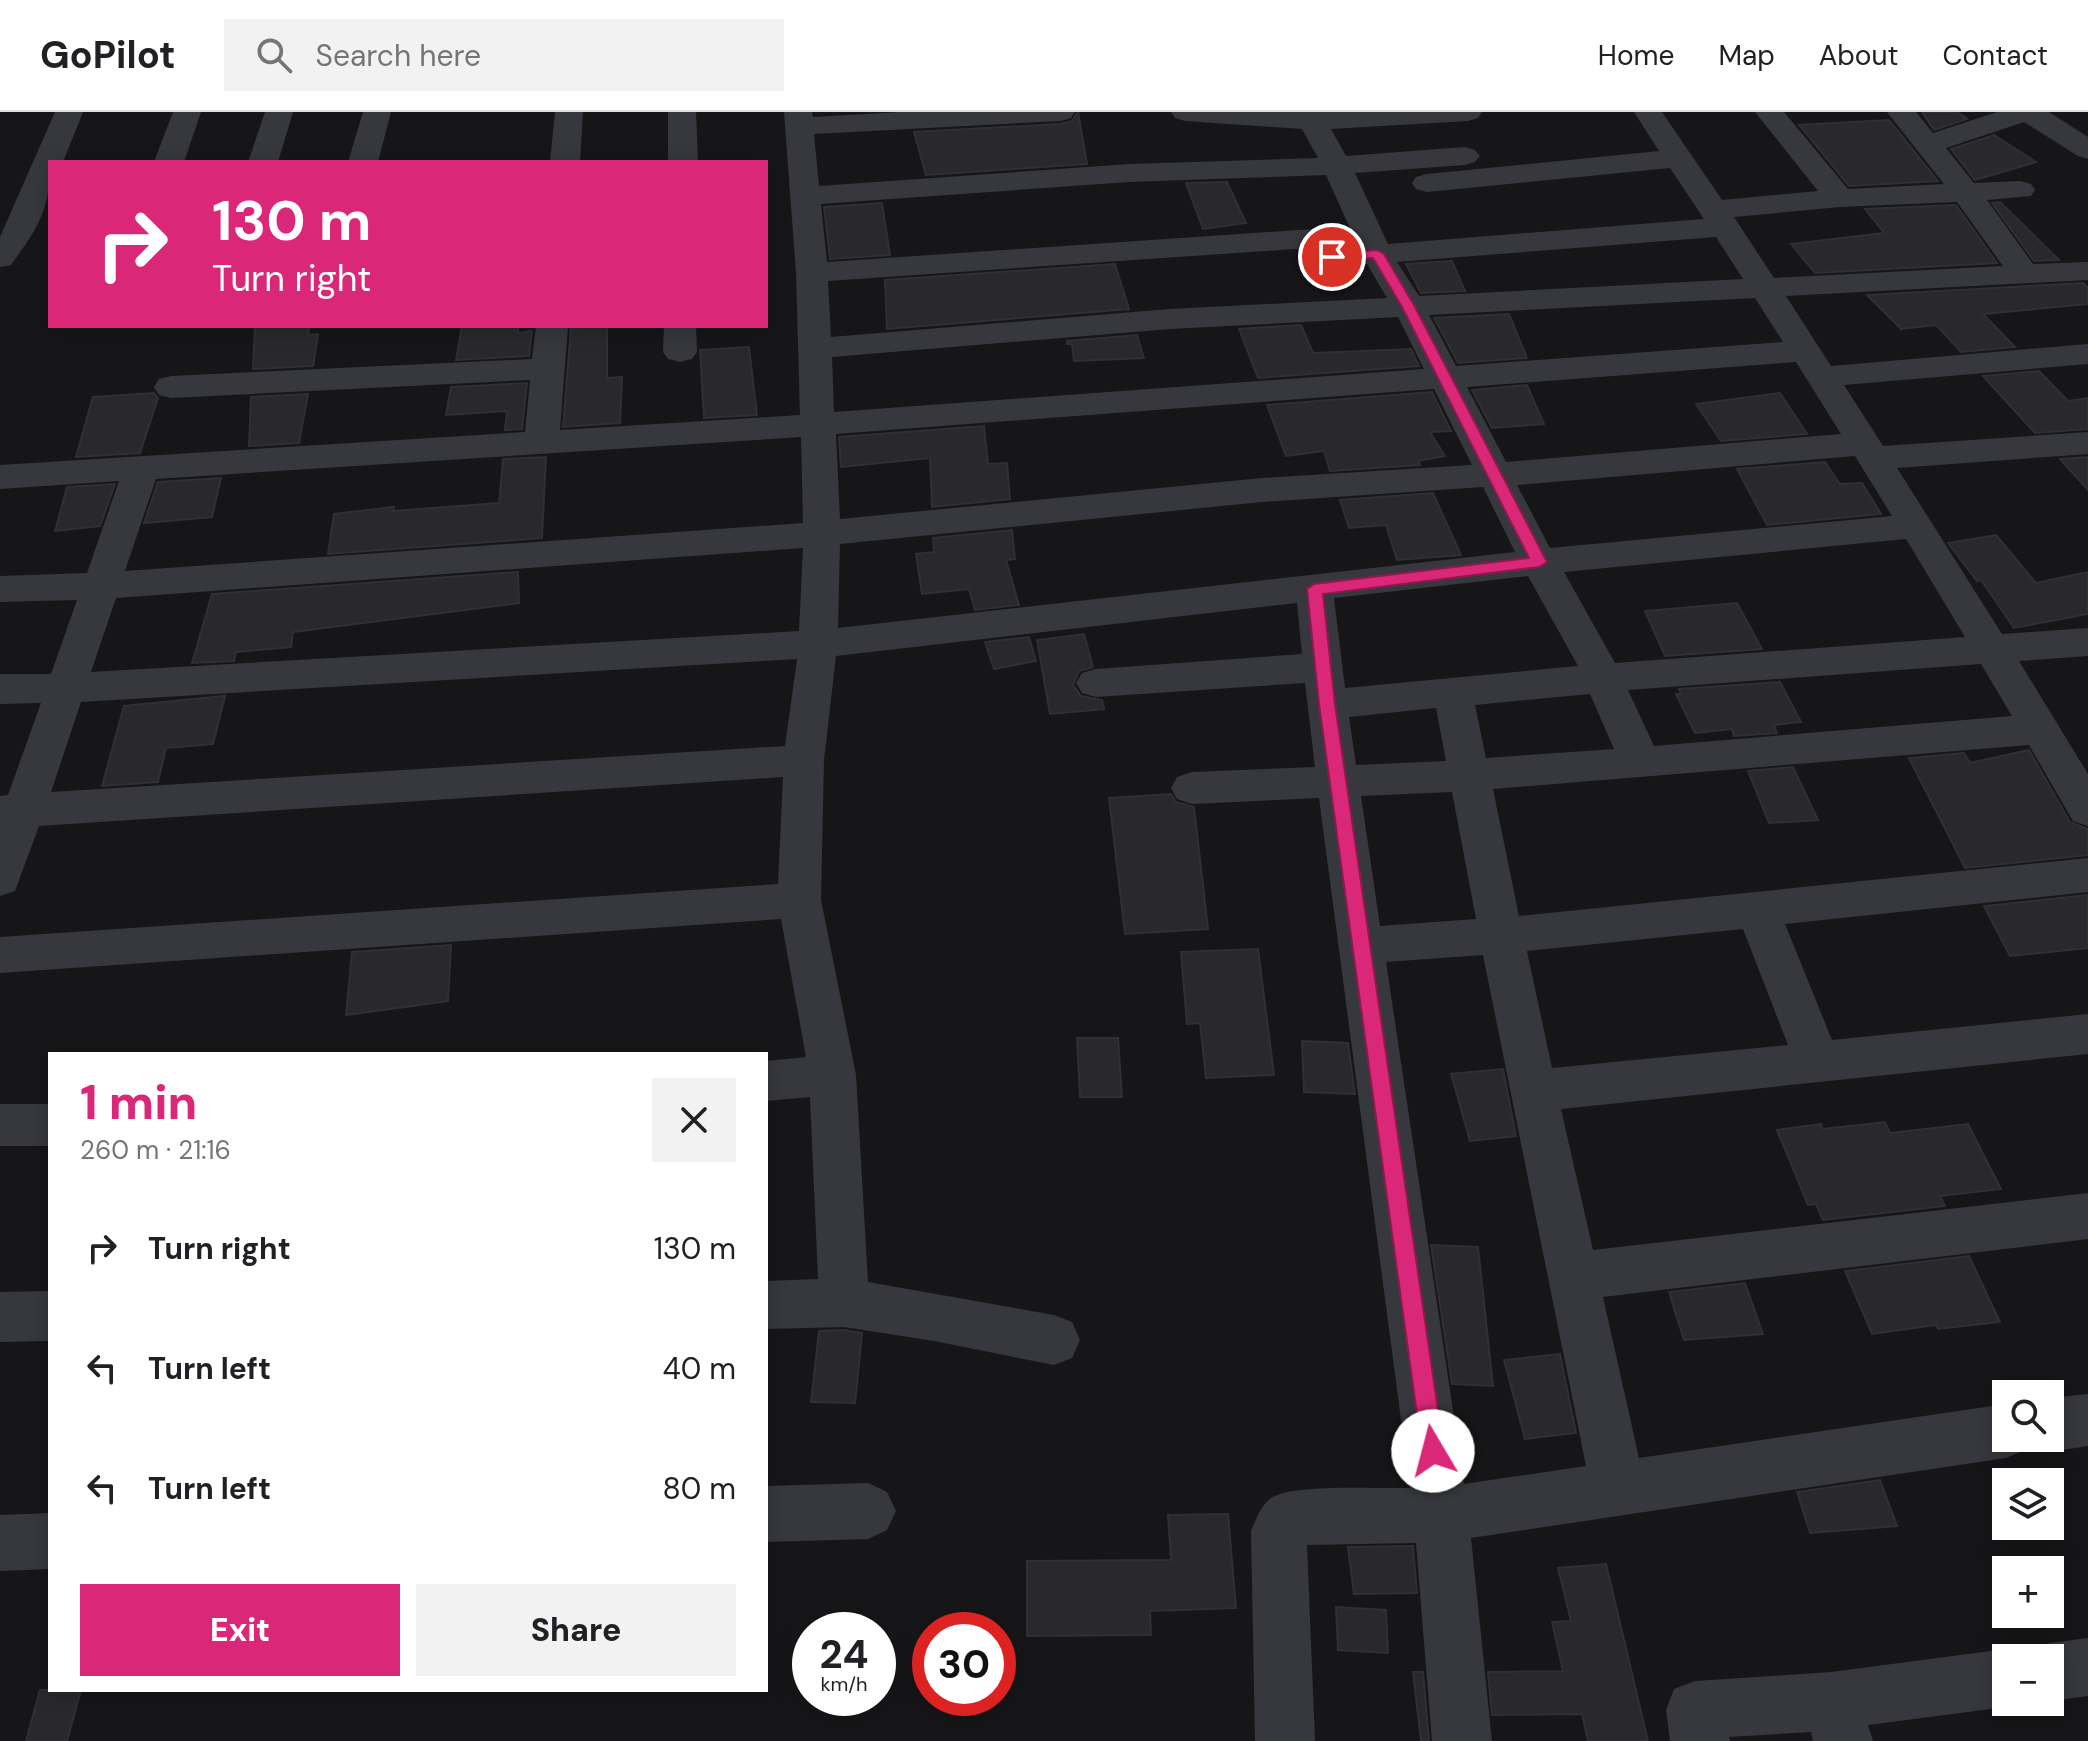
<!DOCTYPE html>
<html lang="en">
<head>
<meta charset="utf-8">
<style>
	body { margin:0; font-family:"DM Sans",sans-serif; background:#f2f2f2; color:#202124; height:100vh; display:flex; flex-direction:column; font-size:30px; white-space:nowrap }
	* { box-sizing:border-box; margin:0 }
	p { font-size:26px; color:#757577 }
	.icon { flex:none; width:44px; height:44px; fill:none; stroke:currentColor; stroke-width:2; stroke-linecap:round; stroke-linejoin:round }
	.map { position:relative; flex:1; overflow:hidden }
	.details { position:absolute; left:48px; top:940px; width:720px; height:640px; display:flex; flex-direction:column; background:#fff; border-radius:0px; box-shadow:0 4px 20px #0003 }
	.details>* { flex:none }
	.top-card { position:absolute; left:48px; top:48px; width:720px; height:168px; border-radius:0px; box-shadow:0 4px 20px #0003; background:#db2777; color:#fff; overflow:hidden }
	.controls { position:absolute; left:1992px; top:1268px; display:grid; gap:16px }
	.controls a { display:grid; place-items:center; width:72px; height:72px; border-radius:0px; background:#fff; box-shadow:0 4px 20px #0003; font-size:40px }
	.speed { position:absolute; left:792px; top:1500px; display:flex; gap:16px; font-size:40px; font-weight:700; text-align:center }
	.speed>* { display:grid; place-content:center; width:104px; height:104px; border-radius:50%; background:#fff; box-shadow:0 4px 20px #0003; line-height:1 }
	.speed small { font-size:20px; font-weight:400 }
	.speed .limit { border:12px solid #d22; background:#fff; color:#111 }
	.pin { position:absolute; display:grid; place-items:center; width:68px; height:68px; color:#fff; margin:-34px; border:4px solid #fff; border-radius:50%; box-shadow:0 2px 8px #0007 }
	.me { position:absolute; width:88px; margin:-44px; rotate:352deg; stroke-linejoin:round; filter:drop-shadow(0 0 6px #0008) }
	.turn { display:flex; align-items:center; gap:28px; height:168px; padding:0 32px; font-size:36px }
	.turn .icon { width:104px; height:104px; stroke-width:2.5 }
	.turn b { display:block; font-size:56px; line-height:68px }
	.round { display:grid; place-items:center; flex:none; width:84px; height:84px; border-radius:0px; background:#f2f2f2 }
	.head { display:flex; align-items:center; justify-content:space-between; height:136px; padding:0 32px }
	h1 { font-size:48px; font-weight:800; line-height:60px; color:#db2777 }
	.primary-button { display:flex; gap:16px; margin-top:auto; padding:16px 32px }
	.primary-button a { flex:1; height:92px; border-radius:0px; background:#db2777; color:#fff; font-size:32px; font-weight:800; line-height:92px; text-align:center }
	.primary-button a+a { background:#f2f2f2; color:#202124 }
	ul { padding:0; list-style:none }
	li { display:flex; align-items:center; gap:24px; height:120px; padding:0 32px }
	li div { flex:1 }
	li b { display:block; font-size:30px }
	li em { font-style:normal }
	header { display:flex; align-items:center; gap:48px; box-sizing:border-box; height:112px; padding:0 40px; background:#fff; border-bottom:2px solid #e0e0e0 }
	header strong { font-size:38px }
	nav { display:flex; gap:44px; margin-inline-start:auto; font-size:28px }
	.search { width:560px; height:72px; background:#f2f2f2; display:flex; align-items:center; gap:20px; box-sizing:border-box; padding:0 28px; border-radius:0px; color:#757577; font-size:30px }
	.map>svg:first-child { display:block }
</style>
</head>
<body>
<header>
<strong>GoPilot</strong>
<div class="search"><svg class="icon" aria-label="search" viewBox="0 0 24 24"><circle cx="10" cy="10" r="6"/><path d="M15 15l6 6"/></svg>Search here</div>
<nav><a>Home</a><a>Map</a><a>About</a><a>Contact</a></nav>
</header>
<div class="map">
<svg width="2088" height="1629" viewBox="0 0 2088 1629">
	<rect width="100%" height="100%" fill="#161618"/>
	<!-- building -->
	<g fill="#29292c" stroke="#303034" stroke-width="2">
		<path d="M1078,0L1087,52L926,63L914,20L1061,12L1072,9Z"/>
		<path d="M1922,0H1957L1967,7L1934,18Z"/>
		<path d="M1889,8L1938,69L1849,74L1799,13Z"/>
		<path d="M1994,23L2036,50L1975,68L1951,37Z"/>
		<path d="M1227,70L1246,111L1203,117L1186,71Z"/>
		<path d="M2000,90L2059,148L2034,149L1992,91Z"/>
		<path d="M882,91L890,143L830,147L824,95Z"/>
		<path d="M1956,93L1997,151L1815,161L1791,132L1884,121L1865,97Z"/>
		<path d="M1452,149L1465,179L1421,181L1406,152Z"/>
		<path d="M1115,152L1129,197L887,217L885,168Z"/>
		<path d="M2083,171L2088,176V192L1983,202L2015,235L1961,240L1936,213L1901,217L1867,183Z"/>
		<path d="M1509,202L1527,246L1458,251L1434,206Z"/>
		<path d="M1301,213L1313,241L1411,237L1419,254L1258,266L1239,217Z"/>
		<path d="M255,214H310L308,223L318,222L313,254L253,257Z"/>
		<path d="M462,214H518V221L532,219L529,244L456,248Z"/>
		<path d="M607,214V266L622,265L620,311L563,315L571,216Z"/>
		<path d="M1137,223L1144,246L1074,249L1072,232H1067V229Z"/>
		<path d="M749,235L757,303L704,306L700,238Z"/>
		<path d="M2039,259L2068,289L2088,286V317L2035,321L1983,264Z"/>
		<path d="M527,271L522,317L505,318L507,299L446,303L451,275Z"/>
		<path d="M1527,273L1544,312L1492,316L1472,278Z"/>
		<path d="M1432,280L1451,319L1430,320L1445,344L1418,349L1420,353L1330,359L1324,339L1286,344L1267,293Z"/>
		<path d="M154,281L158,286L140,341L76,345L93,285Z"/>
		<path d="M1780,281L1807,322L1721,329L1696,292Z"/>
		<path d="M308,282L299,331L249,334L251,285Z"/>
		<path d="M984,314L988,352L1007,351L1010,387L932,395L930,346L841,355L839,325Z"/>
		<path d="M546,345L542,426L328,442L334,402L394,395L393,399L499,391L503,347Z"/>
		<path d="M2088,345V378L2060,347Z"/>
		<path d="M1825,350L1840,372L1862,371L1881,402L1767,413L1737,357Z"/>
		<path d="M221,366L212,405L144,411L158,370Z"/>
		<path d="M115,372L100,414L55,419L67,375Z"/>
		<path d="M1433,381L1461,443L1397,448L1386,413L1349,416L1340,388Z"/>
		<path d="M1012,418L1015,447L1006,448L1019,493L975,498L969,477L922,482L916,442L934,440L933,426Z"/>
		<path d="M1996,423L2036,471L2088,460V502L2014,516L1981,468L1977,469L1948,431Z"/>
		<path d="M518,460L519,491L293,520L291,535L236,540L234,549L192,551L212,482Z"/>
		<path d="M1737,491L1762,537L1665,544L1645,499Z"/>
		<path d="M1084,522L1093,555L1079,559L1073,573L1081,584L1102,588L1104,597L1050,602L1037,528Z"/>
		<path d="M1029,525L1036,549L994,557L985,530Z"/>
		<path d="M1780,570L1801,610L1774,613L1777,621L1734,624L1732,617L1695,621L1676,582H1681L1679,577Z"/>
		<path d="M225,584L213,632L166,636L158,670L102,674L124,594Z"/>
		<path d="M2029,638L2070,710L2088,717V743L1965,756L1909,646L1964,641L1970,651Z"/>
		<path d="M1793,655L1818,708L1769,711L1748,659Z"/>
		<path d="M1171,682L1176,690L1194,695L1208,817L1125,822L1109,686Z"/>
		<path d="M2088,783V836L2010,844L1984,794Z"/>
		<path d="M451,833L448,889L346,903L352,840Z"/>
		<path d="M1258,837L1274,963L1206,966L1200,911L1187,912L1181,840Z"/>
		<path d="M1077,926H1118L1122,985H1080Z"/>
		<path d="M1302,929L1348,931L1355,982L1304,980Z"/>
		<path d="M1503,957L1516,1024L1470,1029L1451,962Z"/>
		<path d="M1885,1010L1890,1021L1968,1012L2001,1077L1940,1084L1945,1094L1823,1108L1816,1092L1808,1093L1777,1018L1821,1012L1823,1017Z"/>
		<path d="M1431,1133L1478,1135L1493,1274L1452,1272Z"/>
		<path d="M1969,1144L2000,1210L1938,1217L1936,1213L1872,1222L1845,1159Z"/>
		<path d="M1745,1171L1763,1222L1684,1228L1669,1180Z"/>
		<path d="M844,1218L862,1221L855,1291L811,1290L819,1219Z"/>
		<path d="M1560,1242L1576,1321L1525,1327L1504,1248Z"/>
		<path d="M1880,1368L1897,1414L1810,1421L1797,1380Z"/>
		<path d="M1228,1402L1236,1496L1150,1499L1151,1523L1027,1524V1449L1171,1448L1168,1403Z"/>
		<path d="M1413,1434L1417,1481L1354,1482L1348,1435Z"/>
		<path d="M1606,1452L1648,1629H1588L1582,1602L1492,1603L1488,1560L1563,1559L1552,1510L1571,1509L1558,1456Z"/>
		<path d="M1336,1495L1386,1498L1388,1541L1338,1538Z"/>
		<path d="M1413,1560H1423L1429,1629H1421Z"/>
		<path d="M40,1578H81L67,1629H26Z"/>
	</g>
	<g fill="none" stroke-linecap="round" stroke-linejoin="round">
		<!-- minor -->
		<g fill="#37383d" fill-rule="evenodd">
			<path d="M55,0H83L63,50H50C50,99 39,114 11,153L0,155V125Z"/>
			<path d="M173,0H201L184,50H154Z"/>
			<path d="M265,0H293L278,50H248Z"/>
			<path d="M363,0H391L378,50H348Z"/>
			<path d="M555,0H583L580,50H550Z"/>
			<path d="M668,0H696L698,50H668Z"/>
			<path d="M784,0H812L813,5L900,0H1075L1071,6L1061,9L814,22L819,74L1129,52L1318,46L1302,17L1185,9L1175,6L1171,0H1482L1478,6L1468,9L1331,17L1346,44L1465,35L1475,38L1480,44L1475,50L1465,53L1355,61L1388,132L1704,107L1670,56L1427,80L1416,77L1412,71L1416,65L1427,62L1659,39L1634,0H1662L1722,88L1818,79L1755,0H1784L1848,77L1944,72L1887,0H1916L1933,21L1997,0H2049L2088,25V47L2078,44L2024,10L1946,36L1974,71L2020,69L2031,72L2035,78L2031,84L1987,88L2033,152L2088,150V168L1786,184L1831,254L2088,232V252L1844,273L1883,334L2088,320V342L1897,356L2002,522L2088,516V544L2019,549L2088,662V714L2073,709L2029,633L1493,677L1519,804L2088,746V780L1785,812L1832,928L2088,902V942L1561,997L1593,1138L2088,1081V1127L1603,1185L1639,1346L2006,1292V1326H2050V1286L2088,1282V1334L2050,1340L2031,1332L2029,1327L2025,1338L2006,1346L1471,1426L1492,1629H1432L1416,1431L1307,1433L1315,1629H1255L1251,1419C1256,1408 1260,1394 1271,1386C1292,1371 1381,1377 1410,1376L1319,686L1192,692L1177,687L1171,676L1177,665L1192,660L1315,655L1305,571L1096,585L1082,581L1076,571L1082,561L1096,557L1302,542L1297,491L836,544L824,648L821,788L856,963L868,1170L1054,1203L1072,1210L1080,1228L1072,1246L1054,1253L934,1229L844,1215L766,1217V1169L818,1167L810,985L766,989V949L806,945L781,807L0,861V825L778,772L783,665L39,714L15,779L0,784V684L8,683L41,591L0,592V562H51L77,488L0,490V464L87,461L119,369L0,377V353L525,320L530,268L171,286L159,283L154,275L159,267L171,264L532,247L536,214H568L560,318L800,303L796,161ZM1326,63L1358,134L1340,135L1331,120L1314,117L827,150L821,92L1129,70ZM1957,90L2003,154L1774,166L1734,105L1840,95ZM1716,125L1743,167L1419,184L1397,150ZM1309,136L1318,150L1337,154L1367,152L1387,186L1170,197L831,225L828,169ZM1755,186L1783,230L1456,254L1429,203ZM1398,205L1424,257L834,300L832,245L1170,217ZM1796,250L1841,322L1506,350L1467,275ZM1434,277L1472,353L1262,366L840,407L836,322ZM801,325L803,411L125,459L156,367ZM1855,344L1892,404L1550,436L1517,373ZM1483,375L1515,440L838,516L840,432L1262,390ZM1906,427L1965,525L1615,551L1564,460ZM803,436L799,519L91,560L116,486ZM1528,464L1578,554L1345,576L1334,486ZM797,547L785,634L51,680L81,590ZM1981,552L2012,604L1654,634L1628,578ZM1590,582L1614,637L1486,646L1475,593ZM1436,596L1446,649L1356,653L1349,605ZM1452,680L1476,807L1380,814L1361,684ZM1743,817L1788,933L1552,956L1527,839ZM1483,843L1586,1354L1464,1372L1386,850Z"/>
			<path d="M664,214H696L697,240L692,247L680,250L668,247L663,240Z"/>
			<rect x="0" y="992" width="50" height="42"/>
			<path d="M50,1179V1229L0,1230V1180Z"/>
			<path d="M868,1371L887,1380L896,1399L887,1418L868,1427L766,1430V1374Z"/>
			<path d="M50,1401V1457L0,1459V1403Z"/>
			<path d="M2088,1526V1584L2050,1589V1546H2006V1590H2018L2006,1595L1868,1613L1873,1629H1813L1811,1620L1729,1625L1730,1629H1670L1666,1598L1674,1577L1695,1569L1831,1560L2006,1537L2027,1546L2029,1539L2050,1531Z"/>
		</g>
	</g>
	<!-- route -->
	<path fill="#db2777" stroke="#8e194d" stroke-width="2" d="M1377,138L1384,142L1415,195L1547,450L1539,455L1323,482L1335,592L1444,1339L1441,1347L1433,1351L1425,1347L1422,1339L1319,592L1307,477L1314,472L1529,446L1402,195L1373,146L1332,149L1326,145L1332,141Z"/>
</svg>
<div class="controls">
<a><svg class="icon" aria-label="search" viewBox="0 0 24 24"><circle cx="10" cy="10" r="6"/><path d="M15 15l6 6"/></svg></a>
<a><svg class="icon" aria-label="layers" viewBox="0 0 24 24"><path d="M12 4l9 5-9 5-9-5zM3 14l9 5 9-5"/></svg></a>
<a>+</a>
<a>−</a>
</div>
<div class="speed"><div>24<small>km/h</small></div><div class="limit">30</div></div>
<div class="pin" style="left:1332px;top:145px;background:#d93025"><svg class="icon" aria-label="arrive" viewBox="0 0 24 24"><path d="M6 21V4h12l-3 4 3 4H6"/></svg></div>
<svg class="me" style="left:1433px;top:1339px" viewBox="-20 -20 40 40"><circle r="19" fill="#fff"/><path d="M0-13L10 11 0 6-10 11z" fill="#db2777"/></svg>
<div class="top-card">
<div class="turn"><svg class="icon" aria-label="right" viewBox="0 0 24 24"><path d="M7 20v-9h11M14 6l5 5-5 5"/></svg><div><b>130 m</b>Turn right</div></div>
</div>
<section class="details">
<div class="head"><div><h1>1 min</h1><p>260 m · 21:16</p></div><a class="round"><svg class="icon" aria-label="close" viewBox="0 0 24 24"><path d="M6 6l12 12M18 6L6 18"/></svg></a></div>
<ul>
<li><svg class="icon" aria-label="right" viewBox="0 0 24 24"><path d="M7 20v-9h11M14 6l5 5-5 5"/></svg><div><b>Turn right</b></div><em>130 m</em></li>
<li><svg class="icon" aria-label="left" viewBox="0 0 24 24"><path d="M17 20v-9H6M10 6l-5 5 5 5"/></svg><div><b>Turn left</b></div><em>40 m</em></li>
<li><svg class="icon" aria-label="left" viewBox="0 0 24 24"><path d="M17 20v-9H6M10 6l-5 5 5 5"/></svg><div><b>Turn left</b></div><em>80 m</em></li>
</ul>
<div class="primary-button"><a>Exit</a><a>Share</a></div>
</section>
</div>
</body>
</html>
